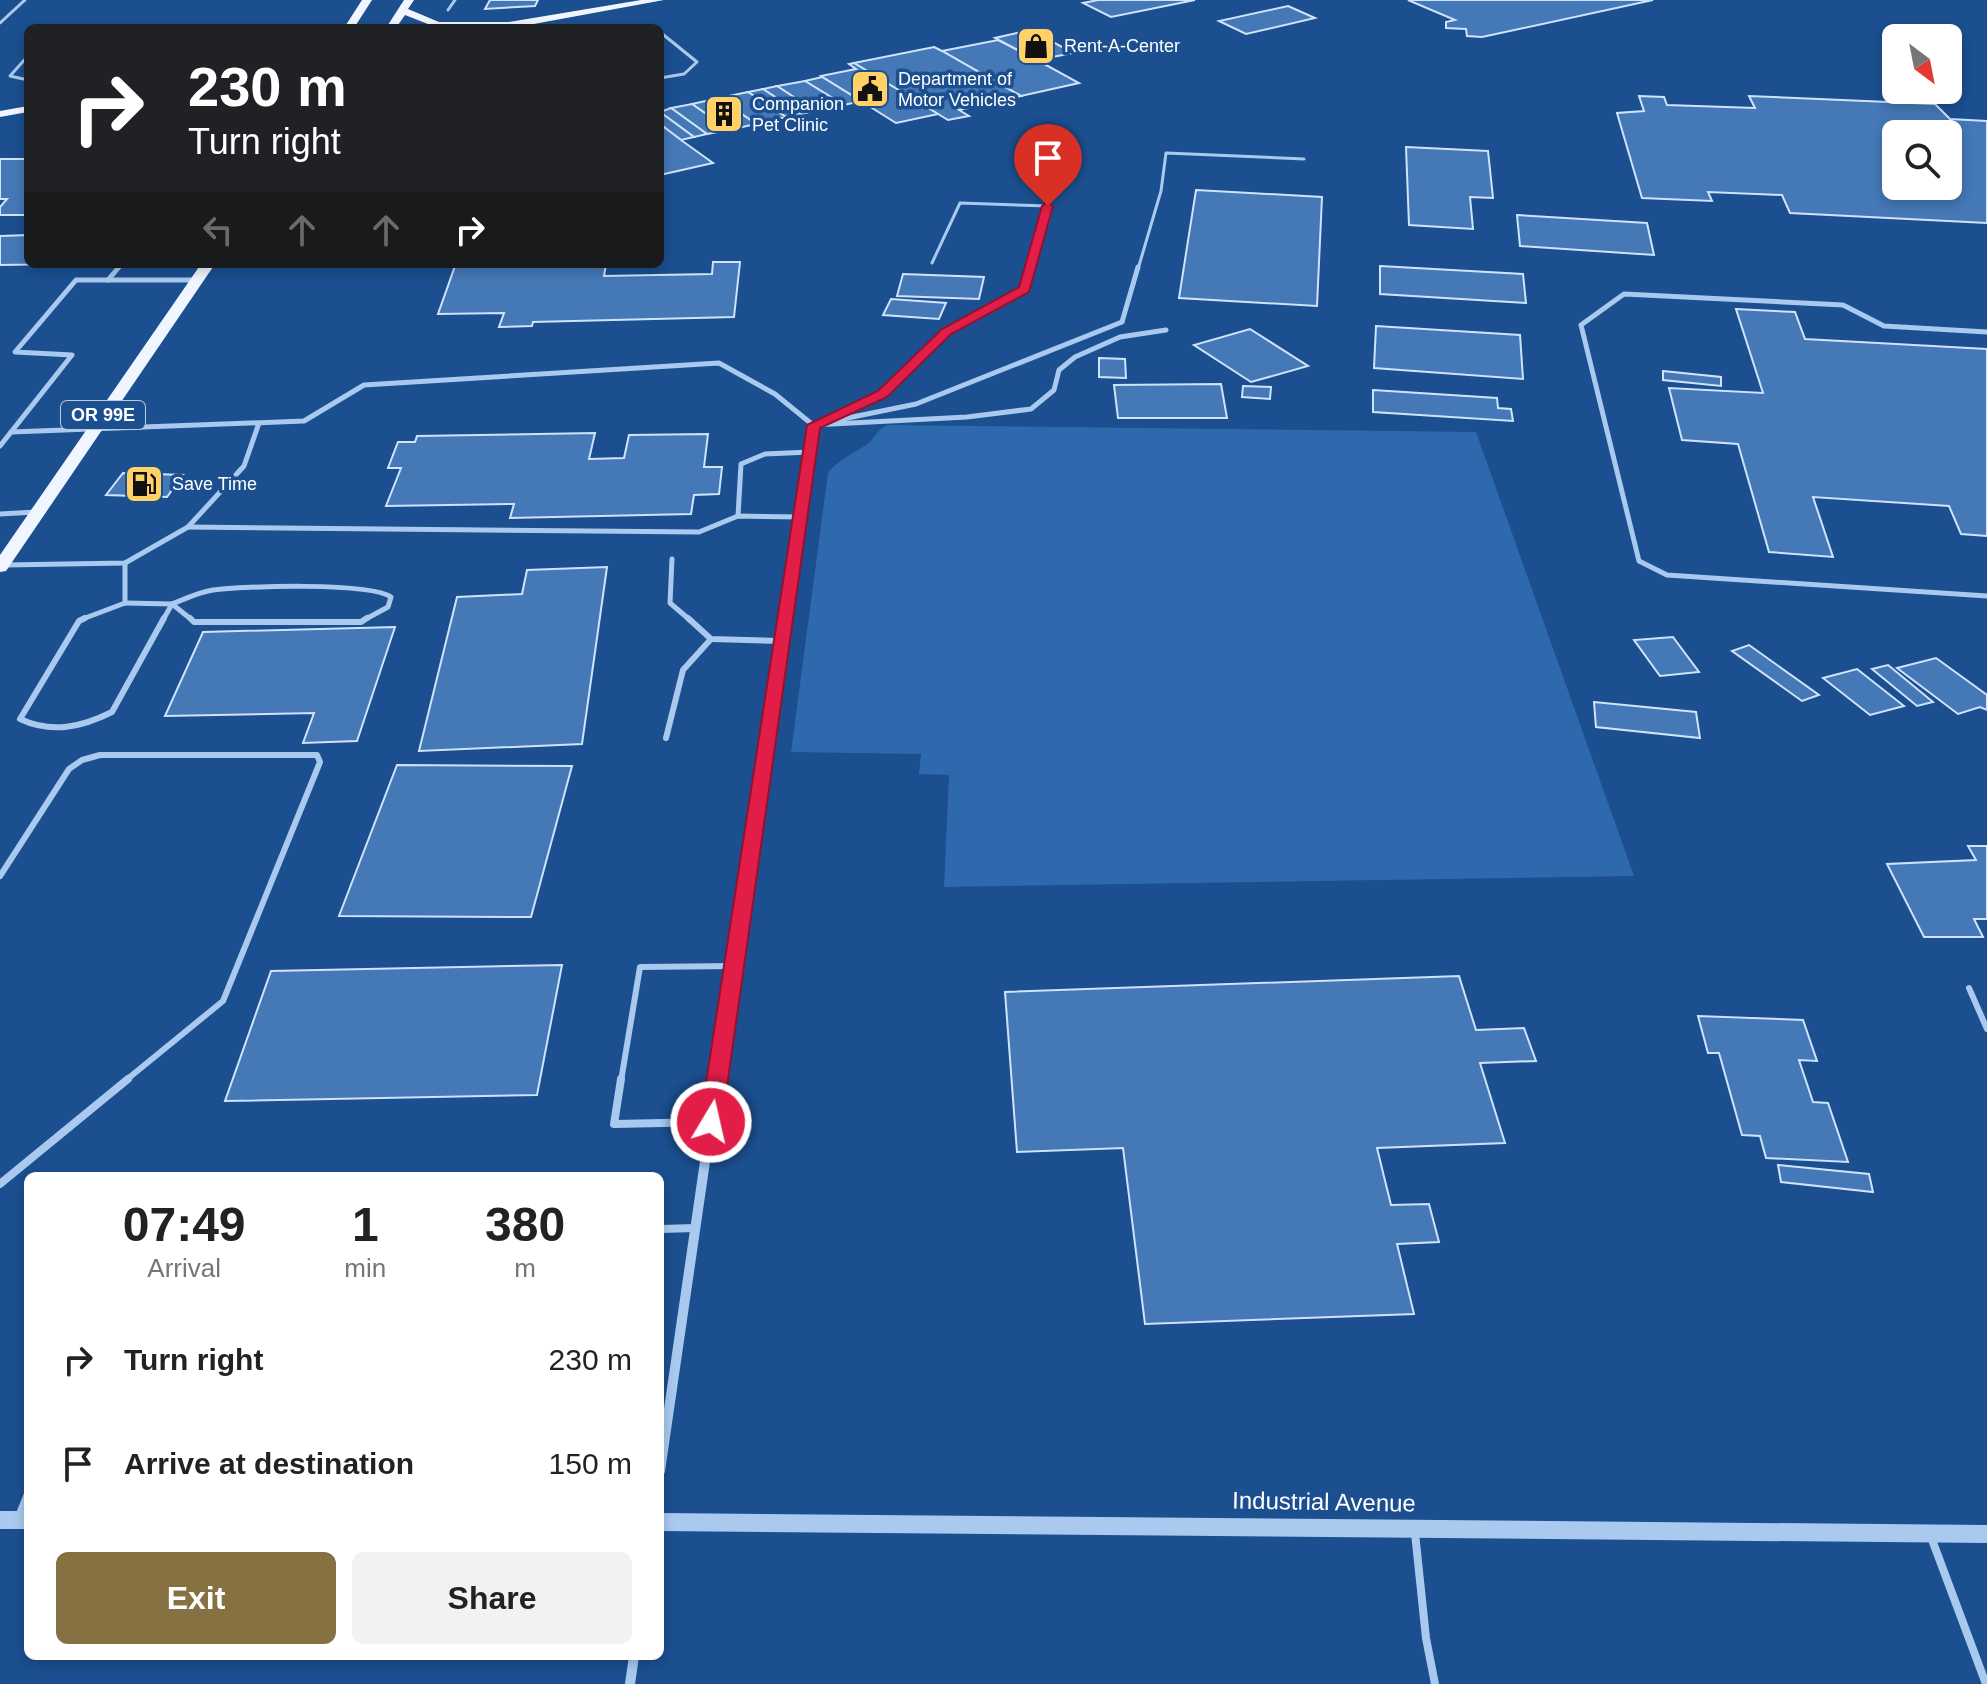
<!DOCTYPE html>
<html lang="en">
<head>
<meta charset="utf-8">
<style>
	body { margin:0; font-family:Helvetica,sans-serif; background:#f2f2f2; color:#222; height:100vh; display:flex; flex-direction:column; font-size:30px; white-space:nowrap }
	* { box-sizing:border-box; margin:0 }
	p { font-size:26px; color:#767676 }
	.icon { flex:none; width:44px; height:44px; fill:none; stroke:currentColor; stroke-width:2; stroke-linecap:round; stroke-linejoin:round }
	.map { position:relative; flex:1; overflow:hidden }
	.drawer { position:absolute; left:24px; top:1172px; width:640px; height:488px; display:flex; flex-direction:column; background:#fff; border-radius:12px; box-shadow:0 4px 12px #0003 }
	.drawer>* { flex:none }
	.top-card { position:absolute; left:24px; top:24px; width:640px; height:244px; border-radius:12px; box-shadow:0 4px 12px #0003; background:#202124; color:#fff; overflow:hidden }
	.needle { width:52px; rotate:148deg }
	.tools { position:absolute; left:1882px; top:24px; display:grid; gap:16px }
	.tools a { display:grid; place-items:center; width:80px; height:80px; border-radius:12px; background:#fff; box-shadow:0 4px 12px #0003; font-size:40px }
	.pin { position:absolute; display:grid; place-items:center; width:68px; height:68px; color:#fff; margin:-82px -34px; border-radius:50% 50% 50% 0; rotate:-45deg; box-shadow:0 0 8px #0007 }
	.pin .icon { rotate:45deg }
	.me { position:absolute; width:88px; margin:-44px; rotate:9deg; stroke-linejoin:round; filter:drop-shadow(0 0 6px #0008) }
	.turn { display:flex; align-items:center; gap:28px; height:168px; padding:0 32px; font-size:36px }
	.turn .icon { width:104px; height:104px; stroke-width:2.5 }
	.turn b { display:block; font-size:56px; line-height:68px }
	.lanes { display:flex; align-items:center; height:76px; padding:0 32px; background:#0003; justify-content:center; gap:40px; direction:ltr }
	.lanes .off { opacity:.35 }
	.eta { display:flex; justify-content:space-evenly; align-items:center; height:136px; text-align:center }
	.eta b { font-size:48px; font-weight:600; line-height:56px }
	.cta { display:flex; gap:16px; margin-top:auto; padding:16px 32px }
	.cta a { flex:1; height:92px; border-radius:12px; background:#857141; color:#fff; font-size:32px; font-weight:600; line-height:92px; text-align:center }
	.cta a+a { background:#f2f2f2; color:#222 }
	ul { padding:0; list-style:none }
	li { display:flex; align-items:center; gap:24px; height:104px; padding:0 32px }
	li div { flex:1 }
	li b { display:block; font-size:30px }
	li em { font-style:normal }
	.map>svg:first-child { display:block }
</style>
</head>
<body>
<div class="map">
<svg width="1987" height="1684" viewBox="0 0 1987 1684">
	<rect width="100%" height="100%" fill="#1b4f8f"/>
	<!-- green -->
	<path fill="#2e69ad" d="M887,425L1476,432L1634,876L944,887L949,775L919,774L921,754L791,752L828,473C840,458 854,454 869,443C876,436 878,429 887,425Z"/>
	<!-- building -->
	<g fill="#4478b7" stroke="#cfe3fa" stroke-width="2" fill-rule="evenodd">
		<path d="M490,0H538L535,6L485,9Z"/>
		<path d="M1098,0H1195L1111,17L1083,3Z"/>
		<path d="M1408,0H1653L1482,37L1467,36L1466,29L1446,28V22L1455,20Z"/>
		<path d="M1288,6L1315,18L1246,34L1219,21Z"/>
		<path d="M1026,31L1035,32L1073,53L1037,60L995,38Z"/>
		<path d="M998,40L1037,60L1079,83L1021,96L942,51Z"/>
		<path d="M934,47L942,51L1021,96L959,110L969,116L948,120L854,63Z"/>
		<path d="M854,63L938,114L896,123L821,76L856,69L849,64Z"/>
		<path d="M822,77L861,101L844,105L805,81Z"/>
		<path d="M805,81L844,105L815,111L777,86Z"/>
		<path d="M777,86L815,111L801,114L763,89Z"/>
		<path d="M763,89L801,114L786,117L748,92Z"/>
		<path d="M748,92L786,117L756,124L719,98Z"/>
		<path d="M1639,96L1664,97L1667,105L1755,108L1749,96L1935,104L1950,119L1987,121V223L1790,213L1782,195L1708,192L1712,201L1642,198L1617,113L1644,111ZM1896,134H1948V186H1896Z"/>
		<path d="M719,98L756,124L729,130L692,104Z"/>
		<path d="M692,104L729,130L707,134L671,108Z"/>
		<path d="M671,108L707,134L694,137L660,112Z"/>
		<path d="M660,112L694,137L681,140L660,124Z"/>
		<path d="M660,124L681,140L713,163L660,175Z"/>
		<path d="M1406,147L1488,151L1493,198L1470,197L1473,229L1409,225Z"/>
		<path d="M0,159H28V215H0V207L7,199H0Z"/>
		<path d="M1196,190L1322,197L1317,306L1179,298Z"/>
		<path d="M1517,215L1647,223L1654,255L1520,246Z"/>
		<path d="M28,235V264H61L0,265V236Z"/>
		<path d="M713,262H740L734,317L533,322L532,326L499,327L504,313L438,314L455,266L606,264L604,276L712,274Z"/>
		<path d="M1380,266L1523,274L1526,303L1380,294Z"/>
		<path d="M903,274L984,277L979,299L897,296Z"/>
		<path d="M891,299L946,303L939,319L883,315Z"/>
		<path d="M1736,309L1795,312L1805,339L1987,349V536L1961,534L1949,506L1813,497L1833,557L1769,552L1738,444L1682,440L1669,388L1763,393Z"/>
		<path d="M1376,326L1520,335L1523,379L1374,368Z"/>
		<path d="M1250,329L1308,366L1251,382L1194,345Z"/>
		<path d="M1099,358L1125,359L1126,378L1099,377Z"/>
		<path d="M1663,371L1721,377V386L1663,380Z"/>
		<path d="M1221,384L1227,418H1118L1114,385Z"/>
		<path d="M1243,386L1271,387L1270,399L1242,397Z"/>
		<path d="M1373,390L1497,398L1498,408L1511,409L1513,421L1373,412Z"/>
		<path d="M595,433L589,459L624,458L629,435L708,434L704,467H722L719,494L694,495L691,514L510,518L514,504L386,506L401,468H388L398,442H415L417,436Z"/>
		<path d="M123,473L183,475L167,497L106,495Z"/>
		<path d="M607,567L582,744L419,751L457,597L522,594L527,570Z"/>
		<path d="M395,627L357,741L303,743L314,713L165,716L203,632Z"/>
		<path d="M1673,637L1699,672L1660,676L1634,640Z"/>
		<path d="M1749,645L1819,695L1802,701L1732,651Z"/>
		<path d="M1936,658L1987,695V710L1980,707L1958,714L1897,668Z"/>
		<path d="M1888,665L1933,702L1917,706L1872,669Z"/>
		<path d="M1857,669L1904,706L1870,715L1823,678Z"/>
		<path d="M1594,702L1696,712L1700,738L1596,727Z"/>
		<path d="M397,765L572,766L531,917L339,916Z"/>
		<path d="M1968,846H1987V919H1974L1983,937H1924L1887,864L1976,860Z"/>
		<path d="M562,965L537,1095L225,1101L271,971Z"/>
		<path d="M1459,976L1476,1030L1524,1028L1536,1061L1480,1063L1505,1143L1377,1148L1391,1205L1429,1204L1439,1242L1397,1244L1414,1314L1145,1324L1123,1148L1017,1152L1005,992Z"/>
		<path d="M1698,1016L1803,1020L1817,1061L1799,1060L1813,1102L1828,1103L1848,1162L1766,1158L1760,1136L1742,1135L1719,1053H1708Z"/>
		<path d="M1778,1165L1869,1174L1873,1192L1781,1182Z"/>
	</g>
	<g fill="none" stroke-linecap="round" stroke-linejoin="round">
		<!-- service-far3 -->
		<g stroke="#a9c9ee" stroke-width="3">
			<path d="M448,10L455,0"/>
			<path d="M0,23L25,0"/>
			<path d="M660,32L697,62L684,74L660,78"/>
			<path d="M27,57L10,76L28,80"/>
			<path d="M932,263L960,203L1048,206L1031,269"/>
			<path d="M117,269L121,264"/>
			<path d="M1138,269L1161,191L1166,153L1304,159"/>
		</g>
		<!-- service-far2 -->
		<g stroke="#a9c9ee" stroke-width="5">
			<path d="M108,280L119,267"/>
			<path d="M1987,332L1884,326L1843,305L1624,294L1581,325L1639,561L1667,575L1987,596"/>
			<path d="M833,421L916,404L1122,322L1138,267"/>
			<path d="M817,424L882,394L946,332L1025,289L1031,267"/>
			<path d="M11,432L304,421L364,385L719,363L775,394L813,425L967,417L1031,409L1054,390L1059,370L1075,357L1120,337L1166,330"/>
			<path d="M0,446L72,355L15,352L76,280H197"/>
			<path d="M0,514L36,512"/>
			<path d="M738,516L741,464L765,454L810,452"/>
			<path d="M188,527L699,532L738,516L801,517"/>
			<path d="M672,559L670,603L690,620"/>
			<path d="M125,563V603"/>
			<path d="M5,565L125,563L188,527L244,466L259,423"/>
			<path d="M125,603L172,604"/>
			<path d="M172,604L192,620"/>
			<path d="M172,604C185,599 199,592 213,590C243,586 370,582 391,597L388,607L364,620"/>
			<path d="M80,620L125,603"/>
			<path d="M163,620L172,604"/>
		</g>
		<!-- service-far1 -->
		<g stroke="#a9c9ee" stroke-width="6">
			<path d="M85,618L79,621L20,719C52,734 82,727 112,712L164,618"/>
			<path d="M190,618L194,622H361L367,618"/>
			<path d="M688,618L711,639L780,641"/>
			<path d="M666,738L683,670L711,639"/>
			<path d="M0,876L69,769L82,760L100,755H317L320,762L223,1001L125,1081"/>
			<path d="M1969,988L1987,1029"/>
			<path d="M621,1081L640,967L734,966"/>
		</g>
		<!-- service -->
		<g stroke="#a9c9ee" stroke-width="8">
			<path d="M621,1079L614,1124L711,1122"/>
			<path d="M0,1184L128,1079"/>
			<path d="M660,1229L696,1228"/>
			<path d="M19,1516L28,1494"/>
			<path d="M1415,1533L1426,1638L1435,1684"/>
			<path d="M1931,1537L1986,1684"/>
		</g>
		<!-- minor-far2 -->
		<path stroke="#a9c9ee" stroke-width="6" d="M784,620L813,425"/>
		<!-- minor-far1 -->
		<path stroke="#a9c9ee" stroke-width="8" d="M717,1081L785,618"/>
		<!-- minor -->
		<g stroke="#a9c9ee" stroke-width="10">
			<path d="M660,1471L717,1079"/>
			<path d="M630,1684L634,1656"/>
		</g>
		<!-- tertiary -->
		<g fill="#a9c9ee" fill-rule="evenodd">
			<rect x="0" y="1511" width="28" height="18"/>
			<path d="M660,1513L1987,1525V1543L660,1531Z"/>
		</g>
		<!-- primary -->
		<g fill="#f0f6ff" fill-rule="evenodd">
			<path d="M362,0H372L354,28H344Z"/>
			<path d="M404,0H414L408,9L439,22H509L641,0H664L512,28H438L405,15L396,28H386Z"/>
			<path d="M28,106V112L0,117V111Z"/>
			<path d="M201,264H215L6,571L0,572V555Z"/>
		</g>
	</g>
	<!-- route -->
	<path fill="#e11d48" stroke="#92132f" stroke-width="2" d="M1048,202L1053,206L1029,292L951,334L887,397L820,428L722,1122L718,1128H704L700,1122L807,425L878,391L942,329L1019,287L1042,206Z"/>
	<!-- icons -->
	<defs>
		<g id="shop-square" transform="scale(2)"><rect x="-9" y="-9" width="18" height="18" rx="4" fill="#ffd166" stroke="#1b4f8f"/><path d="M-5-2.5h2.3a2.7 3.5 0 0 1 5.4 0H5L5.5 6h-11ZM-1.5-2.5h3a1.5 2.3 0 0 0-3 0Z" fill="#111"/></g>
		<g id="civic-square" transform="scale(2)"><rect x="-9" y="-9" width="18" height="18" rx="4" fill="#ffd166" stroke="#1b4f8f"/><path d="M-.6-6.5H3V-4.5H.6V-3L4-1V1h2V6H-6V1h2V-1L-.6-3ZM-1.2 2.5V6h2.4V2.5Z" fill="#111"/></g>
		<g id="building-square" transform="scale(2)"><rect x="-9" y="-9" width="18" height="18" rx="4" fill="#ffd166" stroke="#1b4f8f"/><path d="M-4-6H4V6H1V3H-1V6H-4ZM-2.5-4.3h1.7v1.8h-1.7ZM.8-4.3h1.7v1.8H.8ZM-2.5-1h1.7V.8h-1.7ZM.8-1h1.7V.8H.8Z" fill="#111"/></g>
		<g id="fuel-square" transform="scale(2)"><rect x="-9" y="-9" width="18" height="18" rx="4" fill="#ffd166" stroke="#1b4f8f"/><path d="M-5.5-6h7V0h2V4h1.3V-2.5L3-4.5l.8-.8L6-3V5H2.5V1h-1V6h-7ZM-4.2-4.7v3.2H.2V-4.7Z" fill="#111"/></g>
	</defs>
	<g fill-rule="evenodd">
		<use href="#shop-square" x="1036" y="46"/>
		<use href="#civic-square" x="870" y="89"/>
		<use href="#building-square" x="724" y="114"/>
		<use href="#fuel-square" x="144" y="484"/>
	</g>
	<g text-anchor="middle" stroke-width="7" stroke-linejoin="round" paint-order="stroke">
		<!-- far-poi labels -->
		<g font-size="18" fill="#fff" stroke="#1b4f8f" text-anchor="start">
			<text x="1064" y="52">Rent-A-Center</text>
			<text x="898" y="85">Department of<tspan x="898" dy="21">Motor Vehicles</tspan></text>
			<text x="752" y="110">Companion<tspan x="752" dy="21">Pet Clinic</tspan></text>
			<text x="172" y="490">Save Time</text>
		</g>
		<!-- shield labels -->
		<rect fill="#1b4f8f" stroke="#bbcadd" stroke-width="2" x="61" y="401" width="84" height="28" rx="6"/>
		<g font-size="18" font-weight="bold" fill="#fff">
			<text x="103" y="421">OR 99E</text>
		</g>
		<!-- near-street labels -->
		<g font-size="24" fill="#fff" stroke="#1b4f8f">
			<text transform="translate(1324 1502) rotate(1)" y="8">Industrial Avenue</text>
		</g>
	</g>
</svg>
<div class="tools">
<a><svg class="needle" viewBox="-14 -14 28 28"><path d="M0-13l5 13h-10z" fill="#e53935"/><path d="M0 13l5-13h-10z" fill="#767676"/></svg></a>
<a><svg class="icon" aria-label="search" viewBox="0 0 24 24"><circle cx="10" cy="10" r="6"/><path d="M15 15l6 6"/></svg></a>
</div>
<div class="pin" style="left:1048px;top:206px;background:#d93025"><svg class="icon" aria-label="arrive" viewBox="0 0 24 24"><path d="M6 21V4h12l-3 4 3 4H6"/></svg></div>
<svg class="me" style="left:711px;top:1122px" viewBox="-20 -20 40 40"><circle r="17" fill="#e11d48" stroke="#fff" stroke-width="3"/><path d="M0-11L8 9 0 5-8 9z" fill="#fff"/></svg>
<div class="top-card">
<div class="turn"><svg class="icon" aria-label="right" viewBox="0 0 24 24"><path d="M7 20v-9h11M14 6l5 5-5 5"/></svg><div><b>230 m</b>Turn right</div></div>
<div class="lanes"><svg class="icon off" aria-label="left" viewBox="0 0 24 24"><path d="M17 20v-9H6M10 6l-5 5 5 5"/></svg><svg class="icon off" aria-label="ahead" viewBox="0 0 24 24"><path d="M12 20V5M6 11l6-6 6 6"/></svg><svg class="icon off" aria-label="ahead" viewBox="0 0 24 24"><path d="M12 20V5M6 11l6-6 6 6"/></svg><svg class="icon" aria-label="right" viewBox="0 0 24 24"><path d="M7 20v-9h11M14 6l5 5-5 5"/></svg></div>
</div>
<section class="drawer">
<div class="eta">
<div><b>07:49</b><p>Arrival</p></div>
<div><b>1</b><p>min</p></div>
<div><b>380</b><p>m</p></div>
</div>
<ul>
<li><svg class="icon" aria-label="right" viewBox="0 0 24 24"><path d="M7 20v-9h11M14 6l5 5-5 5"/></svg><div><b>Turn right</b></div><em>230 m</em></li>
<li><svg class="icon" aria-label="arrive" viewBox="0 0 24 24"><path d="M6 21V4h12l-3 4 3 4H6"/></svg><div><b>Arrive at destination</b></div><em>150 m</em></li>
</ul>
<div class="cta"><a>Exit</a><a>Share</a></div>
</section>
</div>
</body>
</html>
